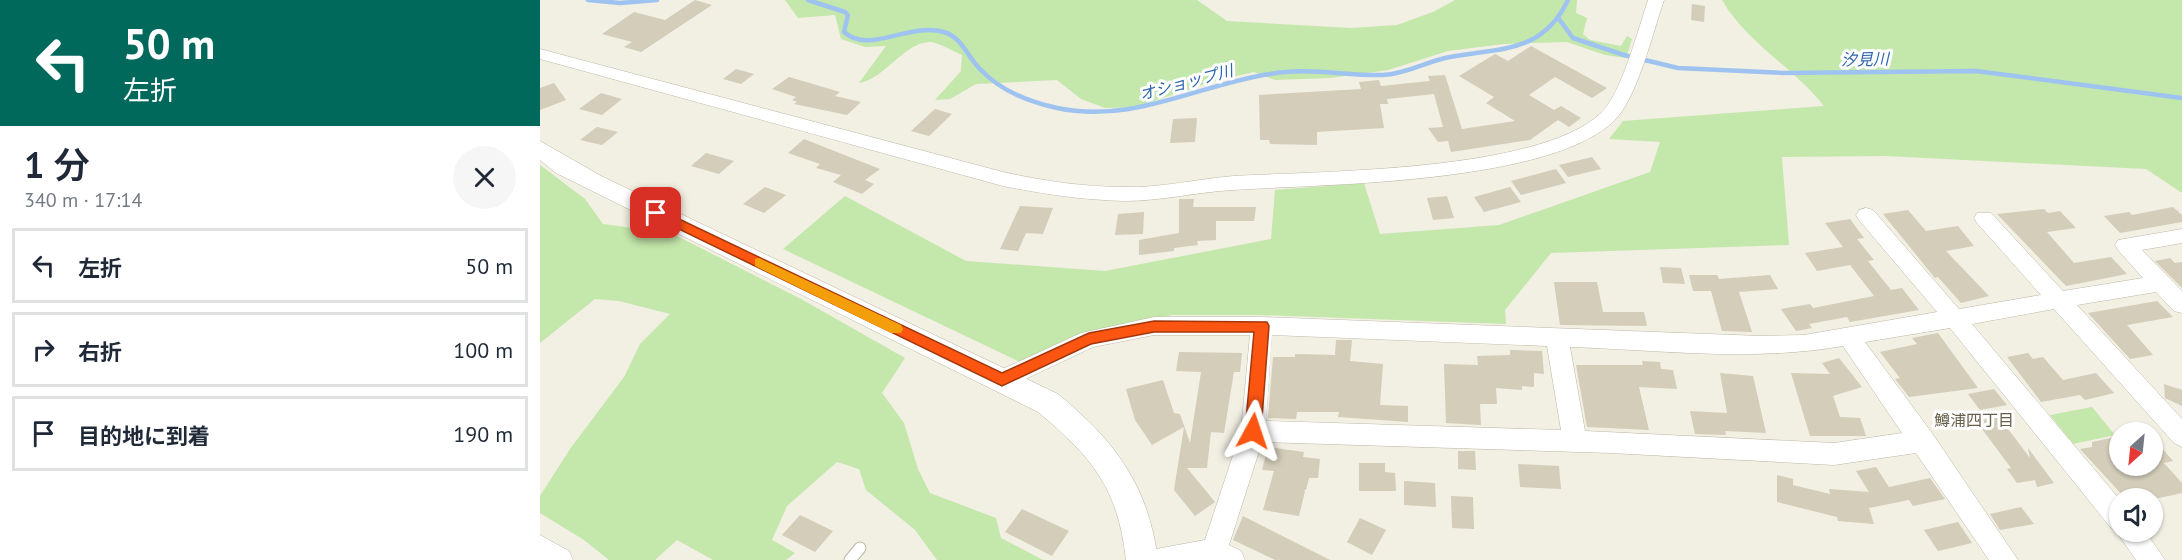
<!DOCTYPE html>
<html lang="ja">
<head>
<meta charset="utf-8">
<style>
	body { margin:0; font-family:"PT Sans","Noto Sans JP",sans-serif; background:#f6f6f7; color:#1f2937; height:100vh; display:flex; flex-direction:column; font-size:22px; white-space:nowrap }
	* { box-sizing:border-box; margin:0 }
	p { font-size:20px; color:#747a83 }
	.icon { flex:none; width:33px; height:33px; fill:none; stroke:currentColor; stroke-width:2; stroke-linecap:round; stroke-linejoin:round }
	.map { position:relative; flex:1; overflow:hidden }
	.side { display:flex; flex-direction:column; background:#fff; width:540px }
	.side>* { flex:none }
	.top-card { background:#00695c; color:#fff; overflow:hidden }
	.needle { width:39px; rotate:207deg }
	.tools { position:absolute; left:1569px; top:422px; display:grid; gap:12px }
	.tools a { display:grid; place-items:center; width:54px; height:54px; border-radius:50%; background:#fff; box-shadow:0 2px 4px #0004; font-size:30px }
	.pin { position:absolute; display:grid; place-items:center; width:51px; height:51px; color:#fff; margin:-26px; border-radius:12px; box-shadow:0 3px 9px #0006 }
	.me { position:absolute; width:66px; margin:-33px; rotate:5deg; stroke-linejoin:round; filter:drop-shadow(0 0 4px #0008) }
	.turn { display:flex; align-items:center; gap:21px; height:126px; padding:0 24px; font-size:27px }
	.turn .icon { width:78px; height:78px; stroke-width:2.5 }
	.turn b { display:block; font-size:42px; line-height:51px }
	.round { display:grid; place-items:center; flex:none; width:63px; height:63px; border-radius:32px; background:#f6f6f7 }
	.overview { display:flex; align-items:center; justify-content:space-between; height:102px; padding:0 24px }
	h1 { font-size:36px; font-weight:600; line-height:45px }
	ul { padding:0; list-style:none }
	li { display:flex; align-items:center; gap:18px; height:75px; margin:0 12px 9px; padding:0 12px; border:3px solid #e0e1e3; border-radius:0px }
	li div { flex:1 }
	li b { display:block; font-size:22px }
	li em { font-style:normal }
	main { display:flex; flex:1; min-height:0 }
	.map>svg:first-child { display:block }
</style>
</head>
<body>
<main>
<section class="side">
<div class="top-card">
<div class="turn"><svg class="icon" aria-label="left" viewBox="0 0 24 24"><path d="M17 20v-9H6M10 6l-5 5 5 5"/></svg><div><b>50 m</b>左折</div></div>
</div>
<div class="overview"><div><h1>1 分</h1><p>340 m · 17:14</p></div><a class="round"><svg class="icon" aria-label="close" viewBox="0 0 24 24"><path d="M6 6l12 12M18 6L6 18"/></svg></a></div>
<ul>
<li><svg class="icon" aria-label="left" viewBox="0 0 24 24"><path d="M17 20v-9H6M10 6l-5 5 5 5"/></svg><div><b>左折</b></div><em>50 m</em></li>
<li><svg class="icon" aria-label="right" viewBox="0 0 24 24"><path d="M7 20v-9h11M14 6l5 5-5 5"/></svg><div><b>右折</b></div><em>100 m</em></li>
<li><svg class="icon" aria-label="arrive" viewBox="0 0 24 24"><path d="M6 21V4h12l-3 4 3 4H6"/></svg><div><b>目的地に到着</b></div><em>190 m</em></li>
</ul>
</section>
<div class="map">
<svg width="1642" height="560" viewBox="0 0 1642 560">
	<rect width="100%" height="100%" fill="#f2efe3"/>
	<!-- green -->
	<g fill="#c4e7ab">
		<path d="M245,0H657L687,21L811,28L857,25L893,12L915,0H1037L1036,13L1047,18L1043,34L1050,40L1081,46L1087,36L1092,39L1086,58L1065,55L1027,42L964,44L908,51L848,70L790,78L735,80L714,72L674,81L595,107L565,108L541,99L517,80L436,84L410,99L395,100L421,71L422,55C414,52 400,43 391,42C365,41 345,79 319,83L346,46L325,47L301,39L295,15L258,18Z"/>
		<path d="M1182,0H1642V193L1606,169L1345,156L1242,157L1249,245L1011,253L965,310L966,324L721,315H632L551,333L480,362L243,249L305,196L426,261L565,271L731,239L735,190L824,183L840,234L959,225L1110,172L1120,142L1069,139L1083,121L1284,106C1254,68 1206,42 1182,0Z"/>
		<path d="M0,165L45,199L63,224L131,233L261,299L365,358L342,393L364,423L378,469L390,493L456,518L461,538L503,560H397L375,530L326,490L319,469L297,462L247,506L232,540L255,553L246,560H173L137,540L115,560H69L44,540L0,513V496L30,449L84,377L100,344L130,314L79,301L55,299L0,343Z"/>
		<path d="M1552,407L1575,435L1533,444L1510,415Z"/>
	</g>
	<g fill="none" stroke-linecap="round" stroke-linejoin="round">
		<!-- stream -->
		<g stroke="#9ec3f0" stroke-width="4.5">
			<path d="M48,0L80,3L117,0"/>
			<path d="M268,0L305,12L308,15L304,32C330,55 366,22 404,32C423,38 427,57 441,70C461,91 489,102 517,108C593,124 657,85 730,74C768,67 805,76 843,75C865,74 884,63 905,58C957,47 1001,56 1028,0"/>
			<path d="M1019,19L1033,38L1084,55L1138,68L1243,73L1436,71L1642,98"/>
		</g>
	</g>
	<!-- building -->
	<g fill="#d3cdb9">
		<path d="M155,0L172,5L101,52L84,47L92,42L62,34L94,12L125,20Z"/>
		<path d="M1152,4L1165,6L1164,22L1151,20Z"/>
		<path d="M991,46L1067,88L1052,98L1015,77L989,95L1014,110L1021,106L1041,118L1029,127L1018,120L990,140L911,152L908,141L898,142L888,128L903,127L894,94L847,99L848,104H840L844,128L777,132V145L730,144L729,140H720L719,95L821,89L819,82L839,80L841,86L890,81L888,76L905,75L922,129L975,121L946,103L954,97L919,76L955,54L968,61Z"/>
		<path d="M196,69L214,74L201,84L183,79Z"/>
		<path d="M249,77L300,92L295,96L321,102L307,115L254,104L257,102L252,100L256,97L232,89Z"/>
		<path d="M14,83L26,100L0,110V88Z"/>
		<path d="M61,93L82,99L62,115L39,109Z"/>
		<path d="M395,109L412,114L389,136L371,131Z"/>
		<path d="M657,118L655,142L630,143L633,119Z"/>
		<path d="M57,127L78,132L62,145L40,140Z"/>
		<path d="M264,139L340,169L325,180L334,184L322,194L293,182L301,175L276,168L280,164L248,153Z"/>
		<path d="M166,153L194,161L179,174L151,166Z"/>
		<path d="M1052,157L1061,169L1028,177L1019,165Z"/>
		<path d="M1016,169L1026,183L981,195L971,181Z"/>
		<path d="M225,187L246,195L224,213L203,204Z"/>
		<path d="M970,187L981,202L944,212L934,197Z"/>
		<path d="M907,196L914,218L893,220L887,198Z"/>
		<path d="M639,199H654L653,207H716L714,221H676V240L657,241L658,245L634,248V251L599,255V240L639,233Z"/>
		<path d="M480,206L513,208L503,234L486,233L478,251L460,249Z"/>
		<path d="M1633,207L1642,215V222L1580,233L1564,216L1589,212L1592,215Z"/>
		<path d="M1504,209L1508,213L1520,211L1536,228L1507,232L1534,263L1571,257L1587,274L1526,286L1457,214Z"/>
		<path d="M1368,210L1386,231L1418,226L1434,246L1406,251L1449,296L1421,303L1398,277L1395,278L1343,214Z"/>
		<path d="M604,212L603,234L575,235L578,214Z"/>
		<path d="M1310,219L1324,238L1317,239L1334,260L1328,261L1351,290L1362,288L1379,310L1310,322L1307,317L1269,324L1272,328L1256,331L1241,309L1270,304L1273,308L1334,296L1310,265L1277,271L1265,253L1303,247L1285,223Z"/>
		<path d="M1630,258L1635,263L1642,262V288L1615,261Z"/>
		<path d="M1120,267L1141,268L1145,284L1123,283Z"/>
		<path d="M1149,275H1177L1179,279L1230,275L1238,289L1199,292L1212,332L1182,331L1171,291H1153Z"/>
		<path d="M1014,282H1057L1063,312H1104L1107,326L1020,325Z"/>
		<path d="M1617,301L1633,317L1587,325L1613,355L1590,359L1548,313Z"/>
		<path d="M1398,333L1438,388L1369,397L1355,379L1360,378L1340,352L1377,344L1372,338Z"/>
		<path d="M796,340H812L810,361L843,364L840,405L868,406V422L798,417L799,412H757L756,419L728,418L733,357H755V354L795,355Z"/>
		<path d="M970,350L1002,351L1004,374L994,373V387L982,386V390L956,388L957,404H940L941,425L906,423L904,364L938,365L937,356L970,355Z"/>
		<path d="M639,352L702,353L700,372H694L684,433L671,432L667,468H647L675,502L655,516L634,490L644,427L612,445L595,420L586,389L623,380L634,413L640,414L650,443L661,372L636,371Z"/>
		<path d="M1488,353L1493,359L1503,357L1523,380L1556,373L1574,393L1545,400L1540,395L1501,402L1467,357Z"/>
		<path d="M1299,358L1322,387L1293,396L1300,417L1320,418L1326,436H1270L1251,373L1290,374L1282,363Z"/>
		<path d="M1102,361L1120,362L1121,369L1133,370L1137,389L1099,387L1109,430L1047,427L1036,365H1103Z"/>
		<path d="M1180,373L1213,376L1226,433L1185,431L1186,435L1155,434L1150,411L1187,413Z"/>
		<path d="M1624,384L1642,390V406L1625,398Z"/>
		<path d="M1454,389L1467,405L1440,410L1428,394Z"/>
		<path d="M1459,417L1490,458L1488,448L1514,483L1497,487L1495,480L1477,483L1467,469L1471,468L1436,421Z"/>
		<path d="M1580,436V465H1587L1593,473L1612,468V437L1633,461L1624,463L1642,483V493L1619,498H1585L1540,449L1552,447V442Z"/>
		<path d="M728,447L764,452L763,457L780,459L778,478H769L766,490H763L765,491L759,516L723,510L734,471L722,470Z"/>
		<path d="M918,451H935L936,470L918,469Z"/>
		<path d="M819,463H845V472L855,473L856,491H819Z"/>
		<path d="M978,464L1019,466L1021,489L980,487Z"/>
		<path d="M1336,467L1349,487L1390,478L1405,499L1373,506L1369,500L1329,508L1334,524L1298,521L1297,517L1237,502V475L1253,479V485L1290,494L1289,489L1329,492L1316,471Z"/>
		<path d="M864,481L895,483L896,507L864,505Z"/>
		<path d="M911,496L933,497L934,529L912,528Z"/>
		<path d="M1481,507L1494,524L1460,530L1450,514Z"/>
		<path d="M482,509L529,531L512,556L465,532Z"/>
		<path d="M260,515L293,531L275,552L242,535Z"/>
		<path d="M703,516L790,560H735L693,540Z"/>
		<path d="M820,518L846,530L832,555L807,542Z"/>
		<path d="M1418,522L1432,543L1398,551L1384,530Z"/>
	</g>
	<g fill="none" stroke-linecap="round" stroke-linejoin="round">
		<!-- service casing -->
		<g stroke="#bdb8a6" stroke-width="13">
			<path id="service" d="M310,560L320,548"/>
		</g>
		<!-- minor casing -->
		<g stroke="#bdb8a6" stroke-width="1">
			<g id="minor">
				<path d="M1108,0H1124C1113,32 1097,99 1074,121C1008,184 784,184 693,190C657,192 621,201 585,201C544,200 503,194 463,186L0,59V49L463,172C503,181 544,187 585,187C621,188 657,179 694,176C781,171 999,172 1061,113C1081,95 1099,27 1108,0Z"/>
				<path d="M1326,208L1333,210L1419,309L1501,295L1437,223L1434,218L1437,213H1451L1523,291L1603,278L1578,250L1575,245L1578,240L1642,229V243L1602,250L1642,291V313L1634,311L1616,292L1537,305L1642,419V447L1634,443L1514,309L1432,324L1580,500V531H1605L1625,560H1596L1576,531L1571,528L1410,328L1325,342L1392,433L1478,560H1449L1376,453L1294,465L1071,453L722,442L689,545L701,551L705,560H601L605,551L665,540L701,431L710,335H614L553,347L462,390L454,387L451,380L454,373L541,333L614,317H722L1221,336L1264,335L1397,312L1319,220L1316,215L1319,210ZM732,335L1007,346L1021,430L726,421ZM1303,346L1362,433L1294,443L1045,431L1030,347C1120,350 1213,362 1303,346Z"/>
				<path d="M0,535L29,551L33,560H0Z"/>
			</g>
		</g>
		<!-- tertiary casing -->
		<g stroke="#bdb8a6" stroke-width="1">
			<path id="tertiary" d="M0,141L61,176L518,394C576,442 608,485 618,560H586C578,488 552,457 498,412L16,173L0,160Z"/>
		</g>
		<!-- service -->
		<use href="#service" stroke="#fff" stroke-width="11"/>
		<!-- minor -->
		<use href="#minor" fill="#fff" fill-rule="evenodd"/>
		<!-- tertiary -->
		<use href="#tertiary" fill="#fff" fill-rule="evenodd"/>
	</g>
	<!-- route -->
	<path fill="#fb5511" stroke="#a3370b" stroke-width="1.5" d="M116,208L462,373L549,333L614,321L727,322L729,326L721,431L718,436H707L705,431L714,332H614L551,344L462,386L112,216L110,213Z"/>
	<!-- slow -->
	<path fill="#f59e0b" d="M219,258L361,325L363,329L361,333H351L215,266V259Z"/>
	<g text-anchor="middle" stroke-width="6" stroke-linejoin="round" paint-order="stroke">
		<!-- water labels -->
		<g font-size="16" font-style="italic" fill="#2d66af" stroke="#fff">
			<text transform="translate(1325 59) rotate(-1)" y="6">汐見川</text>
			<text transform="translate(646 82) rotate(-15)" y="6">オショップ川</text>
		</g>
		<!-- neighbourhood labels -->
		<g font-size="16" fill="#665f4b" stroke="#fff">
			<text x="1434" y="426">鱒浦四丁目</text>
		</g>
	</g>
</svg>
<div class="tools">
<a><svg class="needle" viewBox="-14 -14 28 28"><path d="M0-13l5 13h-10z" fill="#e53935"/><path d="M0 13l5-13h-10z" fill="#747a83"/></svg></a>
<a><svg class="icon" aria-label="sound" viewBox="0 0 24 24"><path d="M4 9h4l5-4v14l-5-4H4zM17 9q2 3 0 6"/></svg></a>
</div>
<div class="pin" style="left:116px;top:213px;background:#d93025"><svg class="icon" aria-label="arrive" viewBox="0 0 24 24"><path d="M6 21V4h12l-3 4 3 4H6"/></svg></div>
<svg class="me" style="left:713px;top:431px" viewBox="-20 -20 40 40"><path d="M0-17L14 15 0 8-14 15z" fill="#fb5511" stroke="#fff" stroke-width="4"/></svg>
</div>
</main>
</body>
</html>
